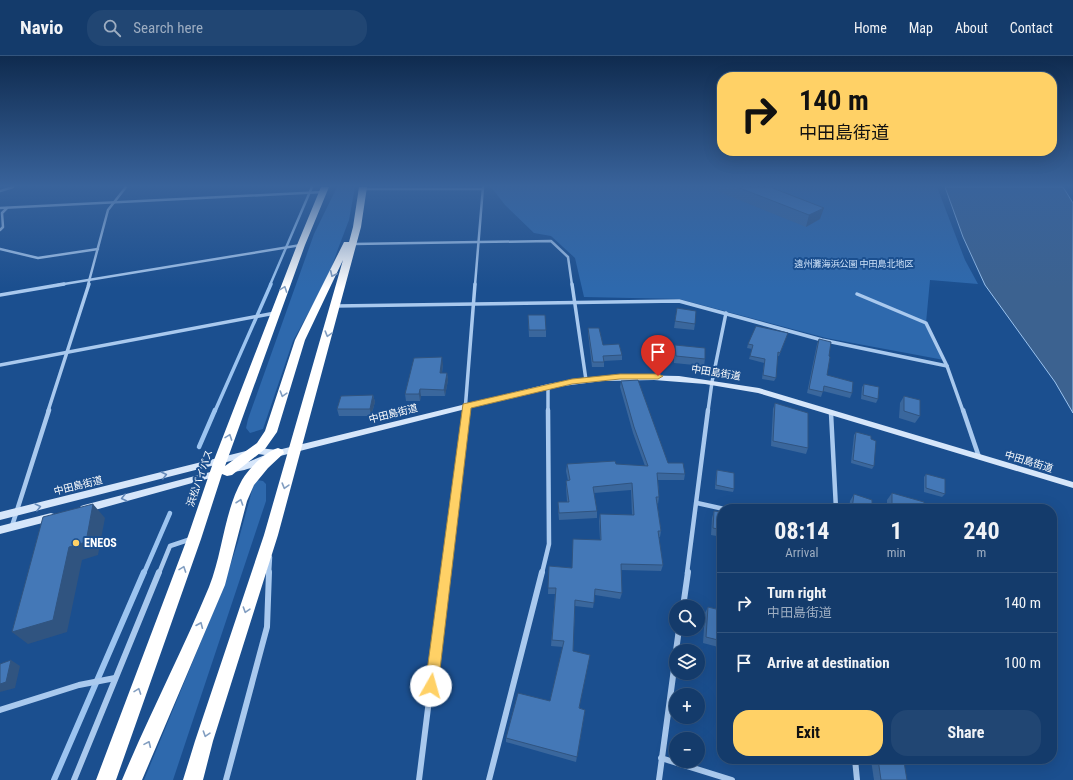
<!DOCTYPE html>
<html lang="en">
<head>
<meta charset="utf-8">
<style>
	body { margin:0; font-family:"Roboto Condensed","Noto Sans JP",sans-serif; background:#214673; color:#f1f3f6; height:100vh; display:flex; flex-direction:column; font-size:15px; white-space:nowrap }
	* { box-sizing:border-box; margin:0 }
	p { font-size:13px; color:#9dadc1 }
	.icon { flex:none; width:22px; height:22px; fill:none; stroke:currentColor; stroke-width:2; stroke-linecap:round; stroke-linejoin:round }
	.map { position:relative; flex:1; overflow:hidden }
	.side { position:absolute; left:717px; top:448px; width:340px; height:260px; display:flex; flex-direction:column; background:#143b6b; border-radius:16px; box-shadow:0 4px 16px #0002,0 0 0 1px #33557e }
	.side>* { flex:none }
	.top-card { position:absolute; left:717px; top:16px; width:340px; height:84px; border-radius:16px; box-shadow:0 4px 16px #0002,0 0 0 1px #33557e; background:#ffd166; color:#111; overflow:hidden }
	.buttons { position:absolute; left:669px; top:544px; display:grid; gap:8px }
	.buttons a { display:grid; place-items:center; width:36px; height:36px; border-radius:50%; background:#143b6b; box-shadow:0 4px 16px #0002,0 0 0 1px #33557e; font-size:20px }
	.pin { position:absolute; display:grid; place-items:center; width:34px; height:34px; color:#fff; margin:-41px -17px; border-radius:50% 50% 50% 0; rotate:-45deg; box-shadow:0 0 4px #0007 }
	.pin .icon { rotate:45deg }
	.me { position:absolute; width:44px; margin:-22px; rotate:7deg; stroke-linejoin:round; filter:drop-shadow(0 0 3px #0008) }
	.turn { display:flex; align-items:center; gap:14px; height:84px; padding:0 16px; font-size:18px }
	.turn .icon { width:52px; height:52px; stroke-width:2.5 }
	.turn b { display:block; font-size:28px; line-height:34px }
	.eta { display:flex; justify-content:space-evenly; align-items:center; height:68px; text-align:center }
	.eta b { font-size:24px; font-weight:700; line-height:28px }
	.primary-button { display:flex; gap:8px; margin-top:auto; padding:8px 16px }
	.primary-button a { flex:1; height:46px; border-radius:16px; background:#ffd166; color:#111; font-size:16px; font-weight:700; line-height:46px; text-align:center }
	.primary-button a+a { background:#214673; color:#f1f3f6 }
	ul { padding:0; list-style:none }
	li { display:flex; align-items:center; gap:12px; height:60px; padding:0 16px; border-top:1px solid #33557e }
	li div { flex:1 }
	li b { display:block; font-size:15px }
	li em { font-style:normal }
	header { display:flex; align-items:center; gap:24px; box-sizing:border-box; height:56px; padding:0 20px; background:#143b6b; border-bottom:1px solid #33557e }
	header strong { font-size:19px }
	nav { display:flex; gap:22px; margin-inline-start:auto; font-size:14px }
	.search { width:280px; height:36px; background:#214673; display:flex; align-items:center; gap:10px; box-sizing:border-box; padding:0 14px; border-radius:16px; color:#9dadc1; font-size:15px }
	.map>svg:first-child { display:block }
</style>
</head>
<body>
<header>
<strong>Navio</strong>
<div class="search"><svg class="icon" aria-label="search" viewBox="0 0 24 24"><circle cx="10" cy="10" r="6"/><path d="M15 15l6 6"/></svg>Search here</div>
<nav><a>Home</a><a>Map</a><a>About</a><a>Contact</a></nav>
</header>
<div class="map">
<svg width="1073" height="724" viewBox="0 0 1073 724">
	<rect width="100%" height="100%" fill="#1b4f8f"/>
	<!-- green -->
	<g fill="#2e69ad">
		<path d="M337,131H355L349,164L338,193L329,219L293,285L263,373L250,377L246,372L248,363L314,178Z"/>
		<path d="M491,131H937L965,204L978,228L930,224L926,267L944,304L826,282L679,243L584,241L575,202L551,180L534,177L505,149Z"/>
		<path d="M257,424L263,425L266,428V445L173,724H144L221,537L238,486L254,427Z"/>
	</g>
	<!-- water -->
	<path fill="#3c6290" stroke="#9cc4f0" d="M945,131H1063L1073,147V357L1055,326L985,229L963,181Z"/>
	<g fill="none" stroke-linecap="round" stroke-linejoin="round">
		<!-- stream-far3 -->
		<path stroke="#9cc4f0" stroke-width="2.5" d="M270,229L312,131"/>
		<!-- stream-far2 -->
		<path stroke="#9cc4f0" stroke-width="3.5" d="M215,355L271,228"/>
		<!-- stream-far1 -->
		<g stroke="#9cc4f0" stroke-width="4.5">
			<path d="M199,391L215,354"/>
			<path d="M144,517L170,457"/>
		</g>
		<!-- stream -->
		<path stroke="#9cc4f0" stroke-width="6" d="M54,724L144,516"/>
		<!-- street-far3 -->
		<g stroke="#a9c9ee" stroke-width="2.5">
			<path d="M363,133H483"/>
			<path d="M0,135L13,131"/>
			<path d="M0,152L323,136"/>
			<path d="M0,174L3,171L2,157L7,152"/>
			<path d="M353,188L551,185L568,201L572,229"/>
			<path d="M0,193L38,202L98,193"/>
			<path d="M58,229L301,189"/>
			<path d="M88,229L108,154L126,131"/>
			<path d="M475,229L483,131"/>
		</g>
		<!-- street-far2 -->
		<g stroke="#a9c9ee" stroke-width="3.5">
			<path d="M572,228L586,324"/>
			<path d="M857,238L926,267L947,310L963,355"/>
			<path d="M0,239L64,228"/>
			<path d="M336,250L679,245L822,284L947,310"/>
			<path d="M0,309L275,257"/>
			<path d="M548,330V355"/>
			<path d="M48,355L89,228"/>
			<path d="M465,355L475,228"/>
			<path d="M708,355L712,326L726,257"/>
		</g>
		<!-- street-far1 -->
		<g stroke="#a9c9ee" stroke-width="4.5">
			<path d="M963,354L979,401"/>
			<path d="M831,357L836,453"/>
			<path d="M697,447L724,453"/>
			<path d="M12,470L49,354"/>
			<path d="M159,517L170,490L191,483"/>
			<path d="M269,517L270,501"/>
			<path d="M445,517L465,354"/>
			<path d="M542,517L549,488L548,354"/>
			<path d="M687,517L708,354"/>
		</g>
		<!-- street -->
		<g stroke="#a9c9ee" stroke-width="6">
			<path d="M683,551L688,516"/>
			<path d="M676,595L679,573"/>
			<path d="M0,654L79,629L115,622"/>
			<path d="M661,702L732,724"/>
			<path d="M855,703L857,724"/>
			<path d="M74,724L159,516"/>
			<path d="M226,724L267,571L269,516"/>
			<path d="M419,724L445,516"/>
			<path d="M489,724L542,516"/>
			<path d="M659,724L676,598"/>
		</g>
		<!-- secondary -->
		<g fill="#d6e6fa" fill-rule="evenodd">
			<path d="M628,319L679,320L759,332L1073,426V432L758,337L705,328L654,324L602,325L548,332L280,400C269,404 241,419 230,415L229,413L230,411L248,406L265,399L258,398L0,464V456L258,392L278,394L548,328L576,323Z"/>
			<path d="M218,414L221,415L222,417L221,419L84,457L81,456L79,453L81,450L84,449Z"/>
			<path d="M51,457L54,458L56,461L54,464L0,478V470Z"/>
		</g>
		<!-- highway -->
		<g fill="#fff" fill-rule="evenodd">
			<path d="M321,131H329L305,189L225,410L257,387L265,375L295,284L344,186H349L353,171L359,131H367L361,171L278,479L213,685L203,724H183L195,685L264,479L343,204L305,284L277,376L265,393L232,419L227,420L222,418L201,483L116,724H96L187,483L214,404L297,189Z"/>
			<path d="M278,392L283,394L284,397L268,412L254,429L247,445L225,529L142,724H122C149,659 182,596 209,531C223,496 224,456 242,424C249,412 265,396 278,392Z"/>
		</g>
	</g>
	<!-- wall -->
	<g fill="#3a679d">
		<path d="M718,131H770L820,163L806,171L717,135Z"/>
		<path d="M677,252L695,268L694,274L674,272Z"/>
		<path d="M528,259L546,274V281H529Z"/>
		<path d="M588,272L603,289L622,299V304L604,305V311H592L588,277Z"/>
		<path d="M788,277L779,300H777L776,322L774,325L762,323L764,307L749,303L752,293L747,292L748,288Z"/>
		<path d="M819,283L829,300L827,319L852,337L850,342L823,335L821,341L807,337L817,288Z"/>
		<path d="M675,289L705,303L704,310L674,307V296Z"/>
		<path d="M443,308L442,317H447L448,324L445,340H421L420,345H406L405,338Z"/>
		<path d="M621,325L668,407L685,418L684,424H658L659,441L658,448L657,447L661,475L660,481H658L663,509L661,515L621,514L622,537L620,543L595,539L593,552L575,550L573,595L580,652L585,654L576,706L506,686V682L550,645L563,591L551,590L555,538H548L549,510L572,512L573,489L600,484L599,465L600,458L632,459L631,434L594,437L597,455V462L559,464L558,452V446H567L566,431V425H568L566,415L567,408H616L645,410L633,377L620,331Z"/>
		<path d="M864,328L878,343L876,347L861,343L862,331Z"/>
		<path d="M373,339L375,346L371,360H339L337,353Z"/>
		<path d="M904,340L920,360L915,367L899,362L900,347Z"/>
		<path d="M775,347L808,392L806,398L771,390L773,353Z"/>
		<path d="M856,376L871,383L874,410L872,413L851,407L854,379Z"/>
		<path d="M717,414L734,433L733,436L715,433L716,418Z"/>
		<path d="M926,418L945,438L942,441L924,436V421Z"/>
		<path d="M892,437L924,453H887V444Z"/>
		<path d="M854,438L872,453H849L850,445Z"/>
		<path d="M714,455L722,456V481L711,479L712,462Z"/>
		<path d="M721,513H722V592L703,587L705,557L708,551L718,553L719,519Z"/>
		<path d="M873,703H891L907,724H874L871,704Z"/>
	</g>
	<!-- shaded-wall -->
	<g fill="#305480">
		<path d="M824,152L820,163L806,171L809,159Z"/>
		<path d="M442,301L443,308L441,324L440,317Z"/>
		<path d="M447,317L448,324L445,340L444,334Z"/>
		<path d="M420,333L421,340L420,345L419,338Z"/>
		<path d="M373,339L375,346L371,360L370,353Z"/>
		<path d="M93,448L105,462L98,499L82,504L67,576L28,588L12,576L69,491Z"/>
		<path d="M11,604L20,610L15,632L0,636V628Z"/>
	</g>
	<!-- building -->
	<g fill="#4478b7" stroke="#305480">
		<path d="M737,131H770L824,152L809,159Z"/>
		<path d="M677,252L696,255L695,268L675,265Z"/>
		<path d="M528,259H545L546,274H529Z"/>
		<path d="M756,270L788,277L780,297L778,296L776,322L763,319L765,303L750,300L753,289L748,288Z"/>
		<path d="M588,272H599L603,289L619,288L622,299L603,300L604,306H593Z"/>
		<path d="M819,283L831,286L829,300L830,301L827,319L853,326L852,337L824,330L823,336L809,333Z"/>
		<path d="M675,289L705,292V303L676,300Z"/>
		<path d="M442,301L440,317H447L444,334L420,333L419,338H405L414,302Z"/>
		<path d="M638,324L668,407H683L685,418L657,417L659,441H656L661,475H658L663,509L621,508L622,537L595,533L594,547L575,544L573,595L590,599L579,652L585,654L577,701L506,682L518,637L550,645L564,585L552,584L556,532H548L549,510L572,512L573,483L601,484L600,458L634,459L632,427L593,431L597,455L559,457L558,446H569L566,425L570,424L567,408L615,405L616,408L648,410L634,371L621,325Z"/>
		<path d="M864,328L879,331L878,343L863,339Z"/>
		<path d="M373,339L370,353H337L341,340Z"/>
		<path d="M904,340L920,344V360L904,355Z"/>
		<path d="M775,347L808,357V392L773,385Z"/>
		<path d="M856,376L871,380V383L876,385L874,410L853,404Z"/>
		<path d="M717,414L734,417V433L716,429Z"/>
		<path d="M926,418L945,423V438L926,432Z"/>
		<path d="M892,437L924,446V453H907L892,449Z"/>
		<path d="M854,438L872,444V453H852Z"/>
		<path d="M93,448L86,486L69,491L53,564L12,576L43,461Z"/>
		<path d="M714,455L722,456V474L713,472Z"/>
		<path d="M721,513H722V585L706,581L708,551L720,554Z"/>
		<path d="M11,604L6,626L0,628V608Z"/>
		<path d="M878,703H891L904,706L907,724H881Z"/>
	</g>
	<!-- one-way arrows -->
	<defs><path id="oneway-chevron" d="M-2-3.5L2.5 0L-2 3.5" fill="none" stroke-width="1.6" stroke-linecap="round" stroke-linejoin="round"/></defs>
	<g stroke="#829ec1">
		<use href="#oneway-chevron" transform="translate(333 218) rotate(115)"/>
		<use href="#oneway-chevron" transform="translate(284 233) rotate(-70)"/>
		<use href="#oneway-chevron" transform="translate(328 278) rotate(106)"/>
		<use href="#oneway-chevron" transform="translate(283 338) rotate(107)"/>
		<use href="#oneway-chevron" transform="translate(229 381) rotate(-70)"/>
		<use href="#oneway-chevron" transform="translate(285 430) rotate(106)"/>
		<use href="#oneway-chevron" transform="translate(240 446) rotate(-71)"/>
		<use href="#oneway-chevron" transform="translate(183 513) rotate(-70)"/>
		<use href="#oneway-chevron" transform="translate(246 554) rotate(108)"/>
		<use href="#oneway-chevron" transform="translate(200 569) rotate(-67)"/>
		<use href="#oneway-chevron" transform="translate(138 635) rotate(-70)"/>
		<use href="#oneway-chevron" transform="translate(206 678) rotate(108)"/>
		<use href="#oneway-chevron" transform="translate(148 688) rotate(-66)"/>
	</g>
	<g stroke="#668bba">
		<use href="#oneway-chevron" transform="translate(164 419) rotate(-14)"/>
		<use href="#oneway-chevron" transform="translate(124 442) rotate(166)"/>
		<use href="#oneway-chevron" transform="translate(38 451) rotate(-14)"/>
	</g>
	<!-- sky -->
	<linearGradient id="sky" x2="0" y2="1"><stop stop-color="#0f2b4f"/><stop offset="0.56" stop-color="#39639b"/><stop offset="1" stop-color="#39639b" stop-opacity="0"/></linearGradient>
	<rect width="1073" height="232" fill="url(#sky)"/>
	<!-- route -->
	<path fill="#ffd166" stroke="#a68842" d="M620,318H658L663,320L658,323H620L572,328L471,352L438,630L436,635L431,637L426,635L425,630L463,348L572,323Z"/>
	<!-- markers -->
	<circle fill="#ffd166" stroke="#1b4f8f" stroke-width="1.5" cx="76" cy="487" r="4"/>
	<g text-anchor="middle" stroke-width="4" stroke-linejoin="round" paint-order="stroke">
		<!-- far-park labels -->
		<g font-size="9" fill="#cfe3fa" stroke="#1b4f8f">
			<text x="854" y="211">遠州灘海浜公園 中田島北地区</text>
		</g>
		<!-- street labels -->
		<g font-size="10" fill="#fff" stroke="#1b4f8f">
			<text transform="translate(716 316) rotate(9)" y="4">中田島街道</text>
			<text transform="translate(393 357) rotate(-14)" y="4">中田島街道</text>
			<text transform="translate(1029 405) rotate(17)" y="4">中田島街道</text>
			<text transform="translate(199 422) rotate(-71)" y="4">浜松バイパス</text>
			<text transform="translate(78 429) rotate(-14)" y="4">中田島街道</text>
		</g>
		<!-- near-poi labels -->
		<g font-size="12" font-weight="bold" fill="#fff" stroke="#1b4f8f" text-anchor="start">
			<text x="84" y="491">ENEOS</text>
		</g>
	</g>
</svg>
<div class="buttons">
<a><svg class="icon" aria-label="search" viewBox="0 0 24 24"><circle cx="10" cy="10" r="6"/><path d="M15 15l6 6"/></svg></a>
<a><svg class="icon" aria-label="layers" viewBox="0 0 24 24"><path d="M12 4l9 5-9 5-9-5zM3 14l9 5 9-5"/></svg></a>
<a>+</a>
<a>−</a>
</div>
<div class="pin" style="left:658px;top:320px;background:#d93025"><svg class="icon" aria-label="arrive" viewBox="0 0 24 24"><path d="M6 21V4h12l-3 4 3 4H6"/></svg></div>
<svg class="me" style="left:431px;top:630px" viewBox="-20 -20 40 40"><circle r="19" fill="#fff"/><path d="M0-13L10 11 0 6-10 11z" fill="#ffd166"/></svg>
<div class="top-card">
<div class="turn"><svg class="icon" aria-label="right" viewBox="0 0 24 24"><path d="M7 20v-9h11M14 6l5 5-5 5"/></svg><div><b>140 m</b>中田島街道</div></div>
</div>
<section class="side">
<div class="eta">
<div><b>08:14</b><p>Arrival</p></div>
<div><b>1</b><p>min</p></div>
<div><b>240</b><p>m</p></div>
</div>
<ul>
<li><svg class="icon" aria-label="right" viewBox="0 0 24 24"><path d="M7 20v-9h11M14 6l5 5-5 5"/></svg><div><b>Turn right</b><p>中田島街道</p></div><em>140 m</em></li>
<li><svg class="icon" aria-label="arrive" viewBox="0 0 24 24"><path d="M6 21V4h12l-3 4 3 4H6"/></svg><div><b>Arrive at destination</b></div><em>100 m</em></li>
</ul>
<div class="primary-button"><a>Exit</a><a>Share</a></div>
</section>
</div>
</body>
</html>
